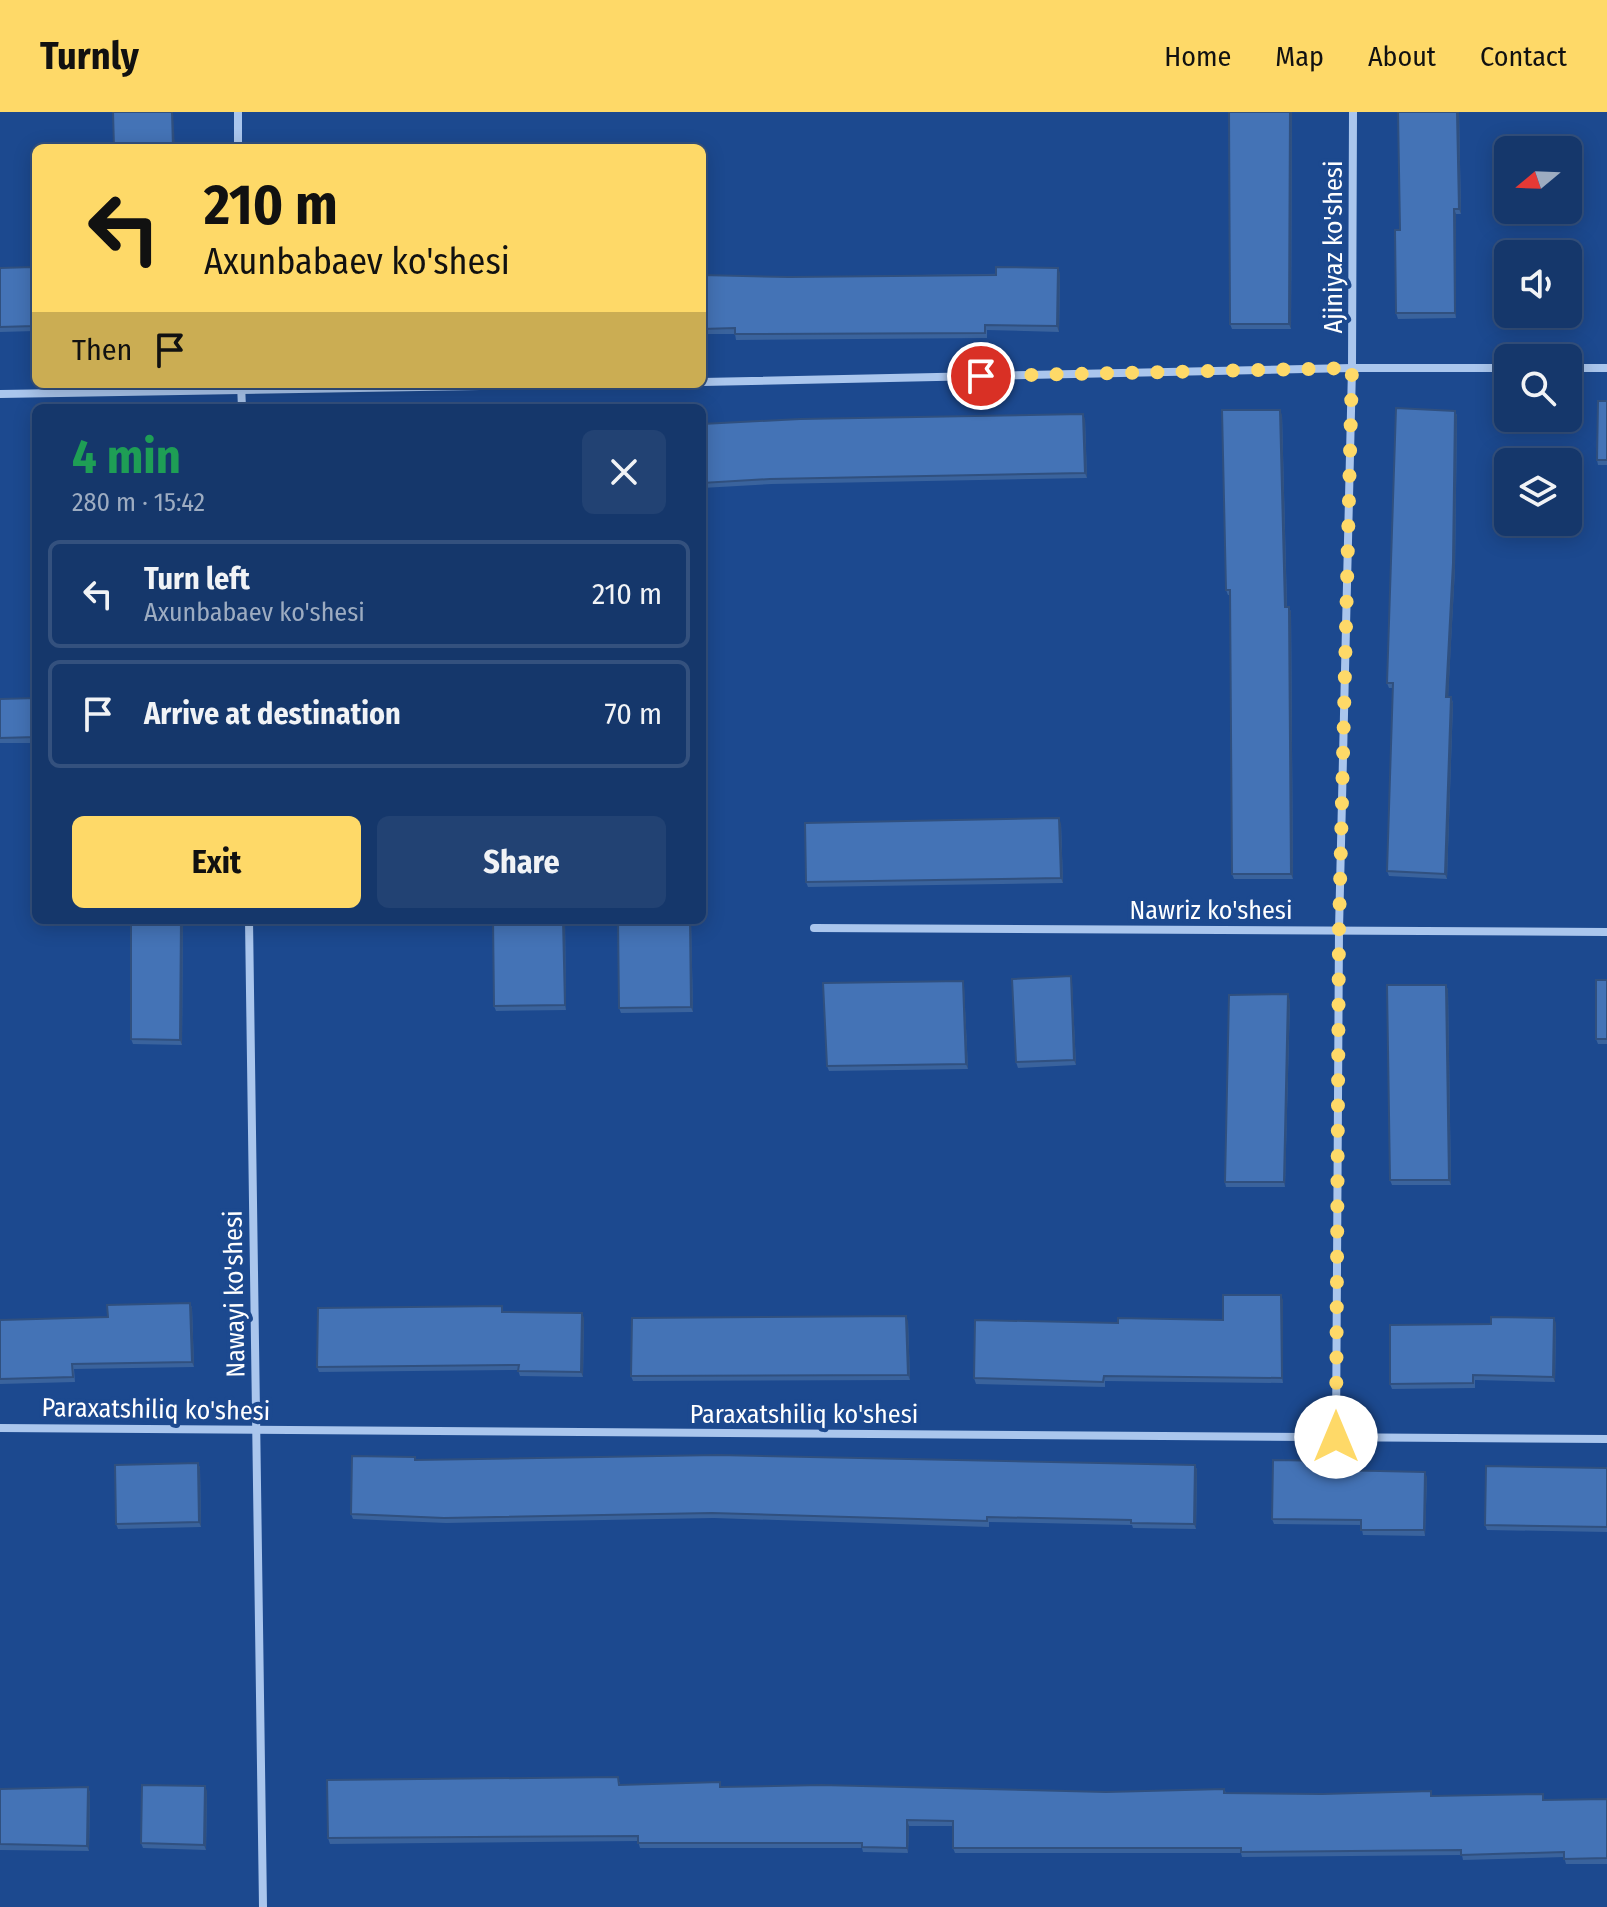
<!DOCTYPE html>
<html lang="en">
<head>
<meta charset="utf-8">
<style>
	body { margin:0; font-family:"Fira Sans Condensed",sans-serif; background:#224273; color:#f1f3f6; height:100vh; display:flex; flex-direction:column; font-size:30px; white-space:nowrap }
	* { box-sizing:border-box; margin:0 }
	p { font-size:26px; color:#9dacc1 }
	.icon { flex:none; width:44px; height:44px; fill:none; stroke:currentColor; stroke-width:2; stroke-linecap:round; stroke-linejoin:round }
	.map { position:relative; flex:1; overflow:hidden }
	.side { position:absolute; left:32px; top:292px; width:674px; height:520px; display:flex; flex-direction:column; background:#15376b; border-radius:12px; box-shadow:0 4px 20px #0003,0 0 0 2px #34517e }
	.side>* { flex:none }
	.guide { position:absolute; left:32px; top:32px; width:674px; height:244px; border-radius:12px; box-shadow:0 4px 20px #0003,0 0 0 2px #34517e; background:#fed968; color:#111; overflow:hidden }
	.needle { width:52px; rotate:251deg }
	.fabs { position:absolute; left:1494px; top:24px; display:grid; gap:16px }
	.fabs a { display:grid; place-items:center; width:88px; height:88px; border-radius:12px; background:#15376b; box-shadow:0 4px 20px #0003,0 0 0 2px #34517e; font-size:40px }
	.pin { position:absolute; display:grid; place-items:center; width:68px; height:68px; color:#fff; margin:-34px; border:4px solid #fff; border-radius:50%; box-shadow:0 2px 8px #0007 }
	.me { position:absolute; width:88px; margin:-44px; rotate:0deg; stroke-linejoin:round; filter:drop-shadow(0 0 6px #0008) }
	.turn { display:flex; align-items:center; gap:28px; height:168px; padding:0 40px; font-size:36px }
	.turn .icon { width:104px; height:104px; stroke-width:2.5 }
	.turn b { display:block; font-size:56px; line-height:68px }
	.then { display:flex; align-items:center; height:76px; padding:0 40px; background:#0003; gap:16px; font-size:30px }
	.round { display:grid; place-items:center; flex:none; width:84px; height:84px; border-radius:12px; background:#224273 }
	.summary { display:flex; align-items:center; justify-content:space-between; height:136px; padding:0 40px }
	h1 { font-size:48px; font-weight:700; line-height:60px; color:#1e9e55 }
	.primary-button { display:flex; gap:16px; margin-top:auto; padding:16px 40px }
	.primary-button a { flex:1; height:92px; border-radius:12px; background:#fed968; color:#111; font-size:32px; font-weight:700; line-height:92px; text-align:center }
	.primary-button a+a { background:#224273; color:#f1f3f6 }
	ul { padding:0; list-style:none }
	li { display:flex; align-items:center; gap:24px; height:108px; margin:0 16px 12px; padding:0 24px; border:4px solid #34517e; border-radius:12px }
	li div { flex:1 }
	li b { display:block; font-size:30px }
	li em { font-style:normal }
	header { display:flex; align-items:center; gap:48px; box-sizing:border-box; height:112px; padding:0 40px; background:#fed968; color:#111 }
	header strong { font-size:38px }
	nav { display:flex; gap:44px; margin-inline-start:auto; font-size:28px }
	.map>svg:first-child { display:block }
</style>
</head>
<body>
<header>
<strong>Turnly</strong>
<nav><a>Home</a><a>Map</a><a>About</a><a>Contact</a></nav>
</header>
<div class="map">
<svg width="1607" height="1795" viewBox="0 0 1607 1795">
	<rect width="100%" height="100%" fill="#1c498f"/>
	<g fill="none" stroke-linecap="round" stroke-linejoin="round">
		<!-- minor -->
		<g stroke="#aac6ed" stroke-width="8">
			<path d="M238,0V36"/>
			<path d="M1568,256H1607"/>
			<path d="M702,270L1352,256H1508"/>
			<path d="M241,272L242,296"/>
			<path d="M0,282L596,272"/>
			<path d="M249,808L263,1795"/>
			<path d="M814,816L1607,820"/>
			<path d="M0,1316L1607,1327"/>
			<path d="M1336,1325L1339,818L1352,256L1353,0"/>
		</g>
	</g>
	<!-- wall -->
	<g fill="#3a639d">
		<path d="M1229,0H1292L1291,217H1232L1230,212Z"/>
		<path d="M1459,0L1461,102H1456V206L1398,207L1396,201L1400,118Z"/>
		<path d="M33,155L35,160L36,219L0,220V156Z"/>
		<path d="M702,158L704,163L789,165L1060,161L1059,220L987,218V226L736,228L735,222H702Z"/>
		<path d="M1607,289V353H1598L1597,348Z"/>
		<path d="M1455,299L1457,304L1455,456L1448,585H1451L1453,591L1447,767L1389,764L1387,759L1393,576H1389L1387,571Z"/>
		<path d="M1282,303L1287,495H1289L1291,500L1293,767H1234L1232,762L1230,483H1228L1226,478Z"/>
		<path d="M1085,307L1087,366L772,372L702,376V312Z"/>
		<path d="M36,586V631H0V587Z"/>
		<path d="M1061,712L1063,771L808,775L806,770Z"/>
		<path d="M131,808H183L182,933L133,932L131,927Z"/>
		<path d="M493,808H565L566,898L496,899L494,894Z"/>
		<path d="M618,808H691L693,900L621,901L619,896Z"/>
		<path d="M1071,864L1072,870L1076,953L1018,956L1016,950Z"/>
		<path d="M1607,868V932H1598L1596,927Z"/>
		<path d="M963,869L964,874L968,957L829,959L827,954Z"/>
		<path d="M1446,873L1448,878L1451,1073H1392L1390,1068Z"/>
		<path d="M1290,888L1285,1075H1226L1225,1070Z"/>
		<path d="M1283,1188V1271L1105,1269V1275L976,1272L974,1266L1118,1211L1223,1208Z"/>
		<path d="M190,1191L192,1196L194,1255L74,1257L75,1270L0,1272V1208L108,1205Z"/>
		<path d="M504,1200L584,1206L583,1265L520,1264L518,1258L319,1260L317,1255Z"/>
		<path d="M908,1209L910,1268L633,1269L631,1264Z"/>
		<path d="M1556,1211L1555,1270L1475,1268V1276L1392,1277L1390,1272L1491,1212Z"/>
		<path d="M415,1345L416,1348L1195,1353L1197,1358L1196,1417L1133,1416L1132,1413L989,1410V1415L714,1406L446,1411L353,1407L351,1402Z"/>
		<path d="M1335,1349L1337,1358L1427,1365L1425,1424L1363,1423L1361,1413L1274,1412L1272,1407Z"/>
		<path d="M198,1351L200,1356L201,1415L118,1417L116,1412Z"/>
		<path d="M1607,1356V1420L1487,1418L1485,1413Z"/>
		<path d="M620,1670V1673L721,1675L1106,1680L1224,1677L1226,1681L1433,1684L1545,1688L1607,1687V1752H1566L1564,1745L1463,1748L1462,1743L1242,1745L1241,1741H955L953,1736V1714H909L908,1741L863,1740L862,1736H640L638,1729L330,1732L328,1726Z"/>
		<path d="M88,1675L90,1681L89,1739L0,1738V1677Z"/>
		<path d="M207,1679L206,1738L143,1736L141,1731Z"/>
	</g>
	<!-- shaded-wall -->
	<g fill="#30507f">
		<path d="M172,0H173L175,36H173Z"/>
		<path d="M1290,0H1292L1291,217L1289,212Z"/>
		<path d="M1457,0H1459L1461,102L1459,97Z"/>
		<path d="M1454,97L1456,102V206L1455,201Z"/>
		<path d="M33,155L35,160L36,219L34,214Z"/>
		<path d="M1058,156L1060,161L1059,220L1057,214Z"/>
		<path d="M1280,298L1282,303L1287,500L1285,495Z"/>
		<path d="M1455,299L1457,304L1455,456L1448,590L1446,585Z"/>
		<path d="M1083,302L1085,307L1087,366L1085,361Z"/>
		<path d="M1289,495L1291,500L1293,767L1291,762Z"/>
		<path d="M1451,585L1453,591L1447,767L1445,762Z"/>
		<path d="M1059,706L1061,712L1063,771L1061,766Z"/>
		<path d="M181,808H183L182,933L180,928Z"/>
		<path d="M563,808H565L566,898L565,893Z"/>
		<path d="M690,808H691L693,900L691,895Z"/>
		<path d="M1071,864L1072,870L1076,953L1074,948Z"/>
		<path d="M963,869L964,874L968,957L966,952Z"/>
		<path d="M1446,873L1448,878L1451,1073L1449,1068Z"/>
		<path d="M1288,882L1290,888L1285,1075L1284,1070Z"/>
		<path d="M1281,1183L1283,1188V1271L1282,1266Z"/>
		<path d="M190,1191L192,1196L194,1255L192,1250Z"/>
		<path d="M582,1201L584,1206L583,1265L581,1260Z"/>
		<path d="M906,1204L908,1209L910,1268L908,1263Z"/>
		<path d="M1554,1206L1556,1211L1555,1270L1553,1265Z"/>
		<path d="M198,1351L200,1356L201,1415L199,1410Z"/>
		<path d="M1195,1353L1197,1358L1196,1417L1194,1412Z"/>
		<path d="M1425,1360L1427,1365L1425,1424L1424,1418Z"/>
		<path d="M205,1674L207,1679L206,1738L204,1733Z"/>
		<path d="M88,1675L90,1681L89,1739L87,1734Z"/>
		<path d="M907,1708L909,1714L908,1741L907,1736Z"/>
	</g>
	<!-- building -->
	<g fill="#4473b6" stroke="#30507f" stroke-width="2">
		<path d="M113,0H172L173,36H114Z"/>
		<path d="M1229,0H1290L1289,212H1230Z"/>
		<path d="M1398,0H1457L1459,97H1454L1455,201H1396L1395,118H1400Z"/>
		<path d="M33,155L34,214L0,215V156Z"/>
		<path d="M996,155L1058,156L1057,214L985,213V221L735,222V216L702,217V163L789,165L996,163Z"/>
		<path d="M1598,289H1607V348H1597Z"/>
		<path d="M1396,296L1455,299L1453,451L1446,585H1451L1445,762L1387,759L1393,571H1387Z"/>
		<path d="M1222,298H1280L1285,495H1289L1291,762H1232L1230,478H1226Z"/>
		<path d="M1083,302L1085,361L770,367L702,371V312L800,307Z"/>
		<path d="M36,586V625L0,626V587Z"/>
		<path d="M1059,706L1061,766L806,770L805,711Z"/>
		<path d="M131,808H181L180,928L131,927Z"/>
		<path d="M493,808H563L565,893L494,894Z"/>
		<path d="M618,808H690L691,895L619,896Z"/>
		<path d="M1071,864L1074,948L1016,950L1012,867Z"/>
		<rect x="1596" y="868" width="11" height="59"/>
		<path d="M963,869L966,952L827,954L823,871Z"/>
		<path d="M1387,873H1446L1449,1068H1390Z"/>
		<path d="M1288,882L1284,1070H1225L1229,883Z"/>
		<path d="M1223,1183H1281L1282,1266L1104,1264L1103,1270L974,1266L975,1208L1118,1211V1206L1223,1208Z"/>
		<path d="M190,1191L192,1250L72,1252L73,1265L0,1267V1208L108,1205L107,1193Z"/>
		<path d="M502,1194V1200L582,1201L581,1260L518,1259L519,1253L317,1255L318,1196Z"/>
		<path d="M906,1204L908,1263L631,1264L632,1206Z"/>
		<path d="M1491,1205L1554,1206L1553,1265L1473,1263V1271L1390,1272V1213L1491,1212Z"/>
		<path d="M718,1343L1195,1353L1194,1412L1131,1411V1408L987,1405V1409L712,1401L444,1406L351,1402L352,1344L415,1345V1348Z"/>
		<path d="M1273,1348L1335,1349V1358L1425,1360L1424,1418H1361V1408L1272,1407Z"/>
		<path d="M198,1351L199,1410L116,1412L115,1353Z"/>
		<path d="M1486,1354L1607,1356V1415L1485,1413Z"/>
		<path d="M618,1665L619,1673L720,1670V1675L821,1673L1106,1680L1224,1677V1681L1322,1682L1431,1679V1684L1543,1682V1688L1607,1687V1746L1564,1747V1740L1461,1743V1738L1241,1740V1736H953V1709L907,1708V1736L862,1735V1731H638V1724L328,1726L327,1668Z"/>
		<path d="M142,1673L205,1674L204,1733L141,1731Z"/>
		<path d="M88,1675L87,1734L0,1732V1677Z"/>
	</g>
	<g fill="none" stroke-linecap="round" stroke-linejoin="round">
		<!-- route -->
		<path stroke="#fed968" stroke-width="14" stroke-dasharray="0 25.2" d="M981,264L1352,256L1339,818L1336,1325"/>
	</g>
	<g text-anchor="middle" stroke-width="8" stroke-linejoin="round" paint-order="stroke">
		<!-- street labels -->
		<g font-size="26" fill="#fff" stroke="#1c498f">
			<text transform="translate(1333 135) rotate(-90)" y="9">Ajiniyaz ko'shesi</text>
			<text x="1211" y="807">Nawriz ko'shesi</text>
			<text transform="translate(234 1182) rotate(-91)" y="9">Nawayi ko'shesi</text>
			<text transform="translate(156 1297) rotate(1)" y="9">Paraxatshiliq ko'shesi</text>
			<text x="804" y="1311">Paraxatshiliq ko'shesi</text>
		</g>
	</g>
</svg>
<div class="fabs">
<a><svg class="needle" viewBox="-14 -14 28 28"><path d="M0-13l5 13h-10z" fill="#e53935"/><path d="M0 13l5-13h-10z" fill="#9dacc1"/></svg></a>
<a><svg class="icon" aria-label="sound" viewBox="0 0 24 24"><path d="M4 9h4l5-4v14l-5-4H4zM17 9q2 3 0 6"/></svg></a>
<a><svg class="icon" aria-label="search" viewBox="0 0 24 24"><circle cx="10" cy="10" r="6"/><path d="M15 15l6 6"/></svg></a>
<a><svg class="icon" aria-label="layers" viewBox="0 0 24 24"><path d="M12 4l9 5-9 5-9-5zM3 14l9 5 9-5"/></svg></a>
</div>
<div class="pin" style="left:981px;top:264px;background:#d93025"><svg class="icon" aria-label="arrive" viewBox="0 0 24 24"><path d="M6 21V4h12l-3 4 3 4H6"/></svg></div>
<svg class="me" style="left:1336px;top:1325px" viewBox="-20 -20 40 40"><circle r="19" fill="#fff"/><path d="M0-13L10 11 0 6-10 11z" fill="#fed968"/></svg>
<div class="guide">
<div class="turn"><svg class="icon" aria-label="left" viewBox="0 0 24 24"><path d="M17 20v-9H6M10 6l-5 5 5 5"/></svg><div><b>210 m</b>Axunbabaev ko'shesi</div></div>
<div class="then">Then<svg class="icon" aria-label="arrive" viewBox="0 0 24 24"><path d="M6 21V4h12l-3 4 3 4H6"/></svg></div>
</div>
<section class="side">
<div class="summary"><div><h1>4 min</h1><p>280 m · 15:42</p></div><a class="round"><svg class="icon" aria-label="close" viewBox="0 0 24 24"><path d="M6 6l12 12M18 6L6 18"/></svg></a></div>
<ul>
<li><svg class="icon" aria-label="left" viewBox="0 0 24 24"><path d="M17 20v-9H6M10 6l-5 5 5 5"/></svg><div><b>Turn left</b><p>Axunbabaev ko'shesi</p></div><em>210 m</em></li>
<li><svg class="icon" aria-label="arrive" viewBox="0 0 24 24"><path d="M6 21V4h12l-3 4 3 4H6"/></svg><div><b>Arrive at destination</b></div><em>70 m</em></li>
</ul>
<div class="primary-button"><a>Exit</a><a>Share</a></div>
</section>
</div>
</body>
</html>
